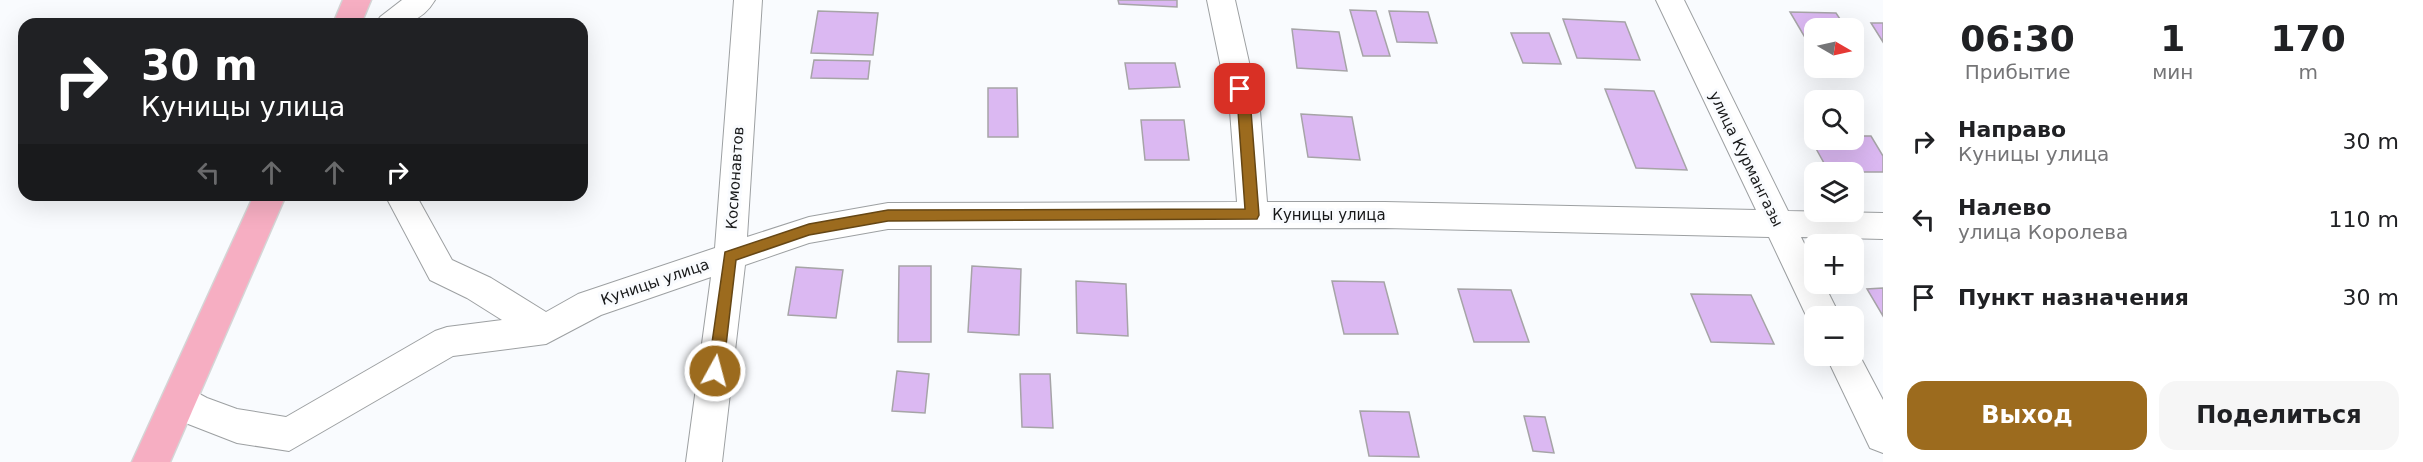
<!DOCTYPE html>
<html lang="ru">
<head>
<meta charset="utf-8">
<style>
	body { margin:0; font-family:"DejaVu Sans",sans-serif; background:#f6f6f6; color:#202124; height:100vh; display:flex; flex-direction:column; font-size:22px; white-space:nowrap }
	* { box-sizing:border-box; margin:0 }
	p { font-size:20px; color:#757577 }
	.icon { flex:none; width:33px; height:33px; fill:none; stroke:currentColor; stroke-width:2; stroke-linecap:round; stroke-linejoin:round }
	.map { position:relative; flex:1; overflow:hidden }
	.panel { display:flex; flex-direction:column; background:#fff; width:540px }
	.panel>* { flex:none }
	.top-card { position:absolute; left:18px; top:18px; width:570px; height:183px; border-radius:18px; box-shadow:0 6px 24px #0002; background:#202124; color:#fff; overflow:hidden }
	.needle { width:39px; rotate:99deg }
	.fabs { position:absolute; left:1804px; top:18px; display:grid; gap:12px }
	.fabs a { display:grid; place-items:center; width:60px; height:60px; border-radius:12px; background:#fff; box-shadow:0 6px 24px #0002; font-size:30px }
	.pin { position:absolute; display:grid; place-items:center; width:51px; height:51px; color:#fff; margin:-26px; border-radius:12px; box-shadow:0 3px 9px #0006 }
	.me { position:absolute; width:66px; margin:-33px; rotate:7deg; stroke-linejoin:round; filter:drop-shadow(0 0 4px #0008) }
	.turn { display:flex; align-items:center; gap:21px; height:126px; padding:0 24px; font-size:27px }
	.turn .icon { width:78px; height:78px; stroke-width:2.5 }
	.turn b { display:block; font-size:42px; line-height:51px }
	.lanes { display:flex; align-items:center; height:57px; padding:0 24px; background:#0003; justify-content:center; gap:30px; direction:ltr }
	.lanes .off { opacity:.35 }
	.eta { display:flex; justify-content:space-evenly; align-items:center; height:102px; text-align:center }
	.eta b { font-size:36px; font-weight:800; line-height:42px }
	.cta { display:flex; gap:12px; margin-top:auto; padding:12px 24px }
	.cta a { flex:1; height:69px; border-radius:18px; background:#9c6b1e; color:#fff; font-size:24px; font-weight:800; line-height:69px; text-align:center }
	.cta a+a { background:#f6f6f6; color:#202124 }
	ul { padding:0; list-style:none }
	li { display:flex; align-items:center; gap:18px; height:78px; padding:0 24px }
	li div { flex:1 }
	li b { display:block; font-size:22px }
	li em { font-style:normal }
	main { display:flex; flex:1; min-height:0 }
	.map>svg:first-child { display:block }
</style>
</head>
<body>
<main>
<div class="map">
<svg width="1883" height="462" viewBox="0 0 1883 462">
	<rect width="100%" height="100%" fill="#f9fbfe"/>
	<!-- building -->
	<g fill="#dbb8f2" stroke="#a6a4a7" stroke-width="1.5">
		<path d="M1118,0H1177V7L1119,4Z"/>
		<path d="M1350,10L1376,11L1390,56H1363Z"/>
		<path d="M818,11L878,13L873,55L811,53Z"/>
		<path d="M1389,11L1428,12L1437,43L1397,42Z"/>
		<path d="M1790,12L1836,13L1846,28H1815V46H1810Z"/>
		<path d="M1563,19L1625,22L1640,60L1577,58Z"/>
		<path d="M1871,23H1883V42Z"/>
		<path d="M1292,29L1339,32L1347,71L1297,68Z"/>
		<path d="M1511,33H1549L1561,64L1523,63Z"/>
		<path d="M814,60L870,61L868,79L811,78Z"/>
		<path d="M1125,63H1175L1180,87L1129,89Z"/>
		<path d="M988,88H1017L1018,137H988Z"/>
		<path d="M1605,89L1654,91L1687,170L1636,168Z"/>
		<path d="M1301,114L1352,117L1360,160L1308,157Z"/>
		<path d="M1141,120H1184L1189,160H1145Z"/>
		<path d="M1809,136H1815V140H1854V136H1871L1883,156V172H1829Z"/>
		<path d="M899,266H931V342H898Z"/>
		<path d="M972,266L1021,269L1019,335L968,332Z"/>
		<path d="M796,267L843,270L836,318L788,315Z"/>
		<path d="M1076,281L1126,284L1128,336L1077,333Z"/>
		<path d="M1332,281L1384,282L1398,334H1344Z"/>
		<path d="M1883,288V316L1867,289Z"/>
		<path d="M1458,289L1511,290L1529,342H1474Z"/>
		<path d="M1691,294L1751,295L1774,344L1711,342Z"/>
		<path d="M897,371L929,374L925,413L892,411Z"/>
		<path d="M1020,374H1050L1053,428L1022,427Z"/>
		<path d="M1360,411L1409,412L1419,457L1369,456Z"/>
		<path d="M1524,416L1545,417L1554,453L1533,451Z"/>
	</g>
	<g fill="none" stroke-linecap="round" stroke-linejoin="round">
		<!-- minor casing -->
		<g stroke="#9da0a2" stroke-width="2">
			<g id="minor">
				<path d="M402,0H435C420,25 402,24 376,24L380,17Z"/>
				<path d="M734,0H762L747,237L809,217L888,203L1237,202L1230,111L1207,0H1235L1260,111L1267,202H1385L1756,210L1656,0H1684L1788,211L1883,213V239L1801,237L1815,266V284H1824L1840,316H1815V328L1811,326L1769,237L1385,228L888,229L809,243L745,265L722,462H686L711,277L601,315L546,344L453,356L289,451L237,443L183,422L167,410L162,399L167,388L179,383L207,398L237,409L286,417L435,331L447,327L502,320L467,298L430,280L385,195H416L452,260L491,278L546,312L578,294L715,248Z"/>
				<path d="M1854,345L1883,400V453L1870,448L1826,356H1854Z"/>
			</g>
		</g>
		<!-- major casing -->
		<g stroke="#d5d5d6" stroke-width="3">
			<g id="major">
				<path d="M343,0H371L361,24H333Z"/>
				<path d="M254,195H286L170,462H132Z"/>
			</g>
		</g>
		<!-- minor -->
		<use href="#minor" fill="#fff" fill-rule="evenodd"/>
		<!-- major -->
		<use href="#major" fill="#f6aec2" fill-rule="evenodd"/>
	</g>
	<!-- route -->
	<path fill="#9c6b1e" stroke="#654614" stroke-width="1.5" d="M1240,84L1246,89L1251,111L1259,215L1257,219L888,221L809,235L736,260L723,371L721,376H710L708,371L725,252L809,224L888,210L1245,209L1238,111L1234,89Z"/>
	<g text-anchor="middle" stroke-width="6" stroke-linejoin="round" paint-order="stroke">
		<!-- street labels -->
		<g font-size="15" fill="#171819" stroke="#f9fbfe">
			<text transform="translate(1746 159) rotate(64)" y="5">улица Курмангазы</text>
			<text transform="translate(735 178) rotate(-86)" y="5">Космонавтов</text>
			<text x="1329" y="220">Куницы улица</text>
			<text transform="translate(655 282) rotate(-19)" y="5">Куницы улица</text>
		</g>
	</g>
</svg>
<div class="fabs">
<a><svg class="needle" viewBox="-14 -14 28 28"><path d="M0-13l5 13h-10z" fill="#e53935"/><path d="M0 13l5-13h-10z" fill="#757577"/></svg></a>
<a><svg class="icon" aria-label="search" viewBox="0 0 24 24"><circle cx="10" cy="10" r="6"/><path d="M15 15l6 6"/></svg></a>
<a><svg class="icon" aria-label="layers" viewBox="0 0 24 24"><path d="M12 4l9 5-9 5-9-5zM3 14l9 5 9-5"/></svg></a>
<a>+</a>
<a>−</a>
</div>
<div class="pin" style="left:1240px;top:89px;background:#d93025"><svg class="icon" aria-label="arrive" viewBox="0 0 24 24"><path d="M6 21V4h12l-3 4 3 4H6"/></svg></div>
<svg class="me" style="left:715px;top:371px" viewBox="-20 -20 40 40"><circle r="17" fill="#9c6b1e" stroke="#fff" stroke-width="3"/><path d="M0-11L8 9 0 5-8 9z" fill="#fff"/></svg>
<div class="top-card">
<div class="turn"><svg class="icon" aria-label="right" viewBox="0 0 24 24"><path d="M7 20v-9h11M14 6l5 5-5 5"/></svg><div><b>30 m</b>Куницы улица</div></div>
<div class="lanes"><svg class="icon off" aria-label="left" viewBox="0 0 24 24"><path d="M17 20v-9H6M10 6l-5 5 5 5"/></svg><svg class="icon off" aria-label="ahead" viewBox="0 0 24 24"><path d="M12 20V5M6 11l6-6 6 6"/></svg><svg class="icon off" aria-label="ahead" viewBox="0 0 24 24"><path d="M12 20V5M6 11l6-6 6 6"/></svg><svg class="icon" aria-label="right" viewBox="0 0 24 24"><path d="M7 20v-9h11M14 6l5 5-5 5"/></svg></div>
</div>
</div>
<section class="panel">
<div class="eta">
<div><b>06:30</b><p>Прибытие</p></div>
<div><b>1</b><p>мин</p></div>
<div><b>170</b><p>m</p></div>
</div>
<ul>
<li><svg class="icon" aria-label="right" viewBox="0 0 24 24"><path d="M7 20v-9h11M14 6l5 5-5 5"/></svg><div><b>Направо</b><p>Куницы улица</p></div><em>30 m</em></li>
<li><svg class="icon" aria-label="left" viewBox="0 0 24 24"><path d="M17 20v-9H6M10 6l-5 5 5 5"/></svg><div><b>Налево</b><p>улица Королева</p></div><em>110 m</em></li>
<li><svg class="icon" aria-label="arrive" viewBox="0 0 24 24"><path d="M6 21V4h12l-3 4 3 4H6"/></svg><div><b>Пункт назначения</b></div><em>30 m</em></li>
</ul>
<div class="cta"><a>Выход</a><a>Поделиться</a></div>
</section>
</main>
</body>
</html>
